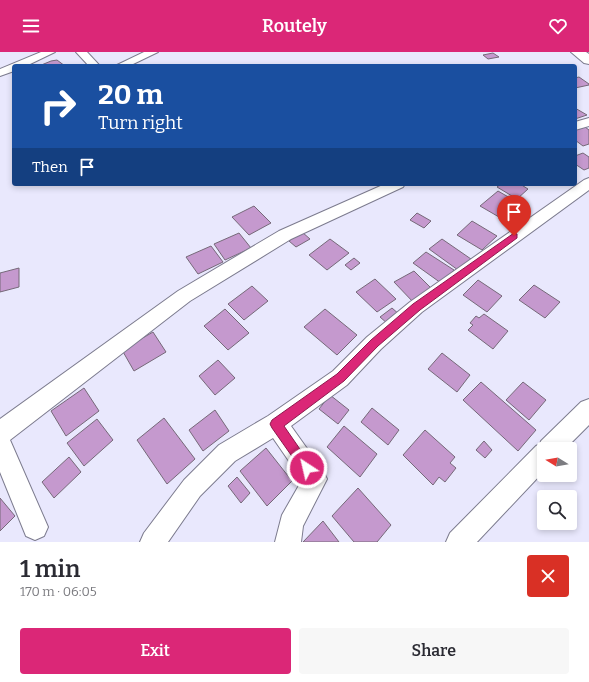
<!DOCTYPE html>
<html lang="en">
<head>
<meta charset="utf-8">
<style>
	body { margin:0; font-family:Bitter,serif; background:#f7f7f7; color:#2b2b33; height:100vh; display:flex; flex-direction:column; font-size:15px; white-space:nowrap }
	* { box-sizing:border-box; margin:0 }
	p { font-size:13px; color:#7c7c81 }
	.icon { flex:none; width:22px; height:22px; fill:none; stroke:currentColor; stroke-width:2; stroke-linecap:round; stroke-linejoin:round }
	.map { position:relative; height:490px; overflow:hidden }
	.details { display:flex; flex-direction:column; background:#fff; flex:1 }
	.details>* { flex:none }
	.banner { position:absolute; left:12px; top:12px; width:565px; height:122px; border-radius:4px; box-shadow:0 2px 6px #0003; background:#1a4fa0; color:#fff; overflow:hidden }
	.needle { width:26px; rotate:281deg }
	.buttons { position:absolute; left:537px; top:390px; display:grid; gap:8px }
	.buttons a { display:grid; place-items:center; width:40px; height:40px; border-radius:4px; background:#fff; box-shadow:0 2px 6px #0003; font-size:20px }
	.pin { position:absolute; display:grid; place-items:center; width:34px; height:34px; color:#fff; margin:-41px -17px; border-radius:50% 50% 50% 0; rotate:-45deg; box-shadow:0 0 4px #0007 }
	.pin .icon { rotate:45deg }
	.me { position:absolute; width:44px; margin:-22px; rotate:325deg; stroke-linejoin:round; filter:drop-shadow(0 0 3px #0008) }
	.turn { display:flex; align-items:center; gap:14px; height:84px; padding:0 20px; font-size:18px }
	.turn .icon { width:52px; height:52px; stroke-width:2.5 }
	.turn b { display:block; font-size:28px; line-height:34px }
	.then { display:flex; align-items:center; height:38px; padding:0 20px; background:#0003; gap:8px; font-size:15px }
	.round { display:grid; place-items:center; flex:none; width:42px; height:42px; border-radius:4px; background:#f7f7f7 }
	.headline { display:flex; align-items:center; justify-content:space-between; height:68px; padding:0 20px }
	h1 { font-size:24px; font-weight:600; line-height:30px }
	.cta { display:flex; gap:8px; margin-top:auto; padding:8px 20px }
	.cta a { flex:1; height:46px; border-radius:4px; background:#db2777; color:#fff; font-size:16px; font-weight:600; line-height:46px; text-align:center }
	.cta a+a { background:#f7f7f7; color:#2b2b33 }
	header { display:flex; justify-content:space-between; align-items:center; height:52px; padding:0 20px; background:#db2777; color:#fff; font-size:18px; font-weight:600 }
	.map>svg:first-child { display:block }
</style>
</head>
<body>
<header><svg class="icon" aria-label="menu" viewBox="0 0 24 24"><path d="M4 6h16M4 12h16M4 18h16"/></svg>Routely<svg class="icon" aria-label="heart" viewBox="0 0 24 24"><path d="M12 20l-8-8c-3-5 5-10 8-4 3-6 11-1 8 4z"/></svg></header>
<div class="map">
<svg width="589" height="490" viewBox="0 0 589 490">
	<rect width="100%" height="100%" fill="#e9e8fd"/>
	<!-- building -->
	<g fill="#c599ce" stroke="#766979">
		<path d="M493,1L499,5L488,7L483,3Z"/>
		<path d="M57,8L65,14H39L51,9Z"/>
		<path d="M579,25L589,32V33L575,36V26Z"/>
		<path d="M575,56L587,63L575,67Z"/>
		<path d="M585,75L589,78V92L583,94L575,88V78Z"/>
		<path d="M583,101L589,105V116L584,118L575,112V104Z"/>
		<path d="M501,132H520L528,137L517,147L497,135Z"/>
		<path d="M498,139L517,150L499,165L480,154Z"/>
		<path d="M254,154L271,171L249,183L232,165Z"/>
		<path d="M417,161L431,169L424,176L410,168Z"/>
		<path d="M472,169L497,184L482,198L457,183Z"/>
		<path d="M302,180L310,187L296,195L289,189Z"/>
		<path d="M239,181L251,196L225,208L214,192Z"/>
		<path d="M330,187L349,201L327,218L309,203Z"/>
		<path d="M442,187L471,207L458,218L429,197Z"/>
		<path d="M211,194L223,210L198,222L186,205Z"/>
		<path d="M426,200L454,218L441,231L413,211Z"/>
		<path d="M354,206L360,211L351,218L345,213Z"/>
		<path d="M19,216V235L0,240V221Z"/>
		<path d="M414,219L434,239L414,251L394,230Z"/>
		<path d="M375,227L396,247L377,260L356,240Z"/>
		<path d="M478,228L502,244L487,260L463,243Z"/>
		<path d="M534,233L560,250L545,266L519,248Z"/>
		<path d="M252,234L268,249L244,268L228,252Z"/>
		<path d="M392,256L400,263L388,272L380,265Z"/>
		<path d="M225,257L249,281L228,298L204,274Z"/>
		<path d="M325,257L357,283L337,303L304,275Z"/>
		<path d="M484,262L508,279L493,297L468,278L473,273L470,271L476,264L479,266Z"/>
		<path d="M153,280L166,300L134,319L122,298Z"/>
		<path d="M442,301L470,323L457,340L428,317Z"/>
		<path d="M218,308L235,326L215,343L199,324Z"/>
		<path d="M481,330L536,378L518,399L463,348Z"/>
		<path d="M523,330L546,348L529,368L506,348Z"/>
		<path d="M84,336L99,359L66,384L51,359Z"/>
		<path d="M330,343L349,358L338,372L319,357Z"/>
		<path d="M372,356L399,378L388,393L361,370Z"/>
		<path d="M215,358L229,379L203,399L189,378Z"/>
		<path d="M164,366L195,407L167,432L137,388Z"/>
		<path d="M97,367L113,388L84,414L67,391Z"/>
		<path d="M344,374L377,402L360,425L327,395Z"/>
		<path d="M425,378L455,405L450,411L456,416L445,430L439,425L433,433L403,403Z"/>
		<path d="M484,389L492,398L485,406L476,398Z"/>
		<path d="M266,396L292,429L267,454L240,419Z"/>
		<path d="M69,405L81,420L54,446L42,430Z"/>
		<path d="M237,425L250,441L241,451L228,434Z"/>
		<path d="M358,436L391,473L377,490H354L332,464Z"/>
		<path d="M0,446L15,464L0,479Z"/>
		<path d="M323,469L339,490H303Z"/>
	</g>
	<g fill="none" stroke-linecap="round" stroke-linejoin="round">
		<!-- street casing -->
		<g stroke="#7c7b8e" stroke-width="2">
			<g id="street">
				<path d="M41,0H55L26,14H14V19L0,24V17Z"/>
				<path d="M76,0H87L100,14H89Z"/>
				<path d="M144,0H158L129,14H115Z"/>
				<path d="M589,66V74L575,78V70Z"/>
				<path d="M589,126V138L422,260L381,297L347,333L291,374L323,419L327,427L303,474L301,490H275L282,463L302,428L273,386L235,409L200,444L168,490H140L144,481L184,428L219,393L268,364L333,319L367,285L410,250L584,128Z"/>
				<path d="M385,132H405L403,135L291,187L190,249L10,388L48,475L44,484L35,488L26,484L0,420V367L178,239L279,179Z"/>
				<path d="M589,347V373L565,397H544V419L477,490H446L450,481L536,394L540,392L541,389L581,350Z"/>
			</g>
		</g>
		<!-- secondary casing -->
		<g stroke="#7c7b8e" stroke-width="2">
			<path id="secondary" d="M571,0H586L589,2V12L584,11Z"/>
		</g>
		<!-- street -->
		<use href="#street" fill="#fff" fill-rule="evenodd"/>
		<!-- secondary -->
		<use href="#secondary" fill="#fff" fill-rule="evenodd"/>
	</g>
	<!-- route -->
	<path fill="#db2777" stroke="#8e194d" d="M514,181L517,182V186L420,258L378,294L344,329L284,374L313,416L311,420L307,422L303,420L272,376L270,372L272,368L337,322L371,288L413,252Z"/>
</svg>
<div class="buttons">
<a><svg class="needle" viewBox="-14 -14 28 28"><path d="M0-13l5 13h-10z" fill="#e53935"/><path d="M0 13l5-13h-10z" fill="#7c7c81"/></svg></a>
<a><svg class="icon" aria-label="search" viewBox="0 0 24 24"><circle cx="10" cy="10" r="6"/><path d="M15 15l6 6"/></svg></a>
</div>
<div class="pin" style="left:514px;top:184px;background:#d93025"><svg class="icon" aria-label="arrive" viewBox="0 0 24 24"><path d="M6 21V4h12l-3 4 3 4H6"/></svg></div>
<svg class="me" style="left:307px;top:416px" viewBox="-20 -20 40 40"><circle r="17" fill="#db2777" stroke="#fff" stroke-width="3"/><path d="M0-11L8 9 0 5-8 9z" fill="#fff"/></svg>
<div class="banner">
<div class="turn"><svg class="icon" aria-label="right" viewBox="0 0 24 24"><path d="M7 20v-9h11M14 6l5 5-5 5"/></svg><div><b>20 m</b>Turn right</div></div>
<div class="then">Then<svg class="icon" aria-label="arrive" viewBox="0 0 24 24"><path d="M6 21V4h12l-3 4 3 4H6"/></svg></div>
</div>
</div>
<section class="details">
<div class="headline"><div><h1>1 min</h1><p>170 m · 06:05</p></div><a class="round" style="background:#d93025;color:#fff"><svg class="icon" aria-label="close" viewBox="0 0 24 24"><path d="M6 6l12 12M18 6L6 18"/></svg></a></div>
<div class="cta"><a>Exit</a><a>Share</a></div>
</section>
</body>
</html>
